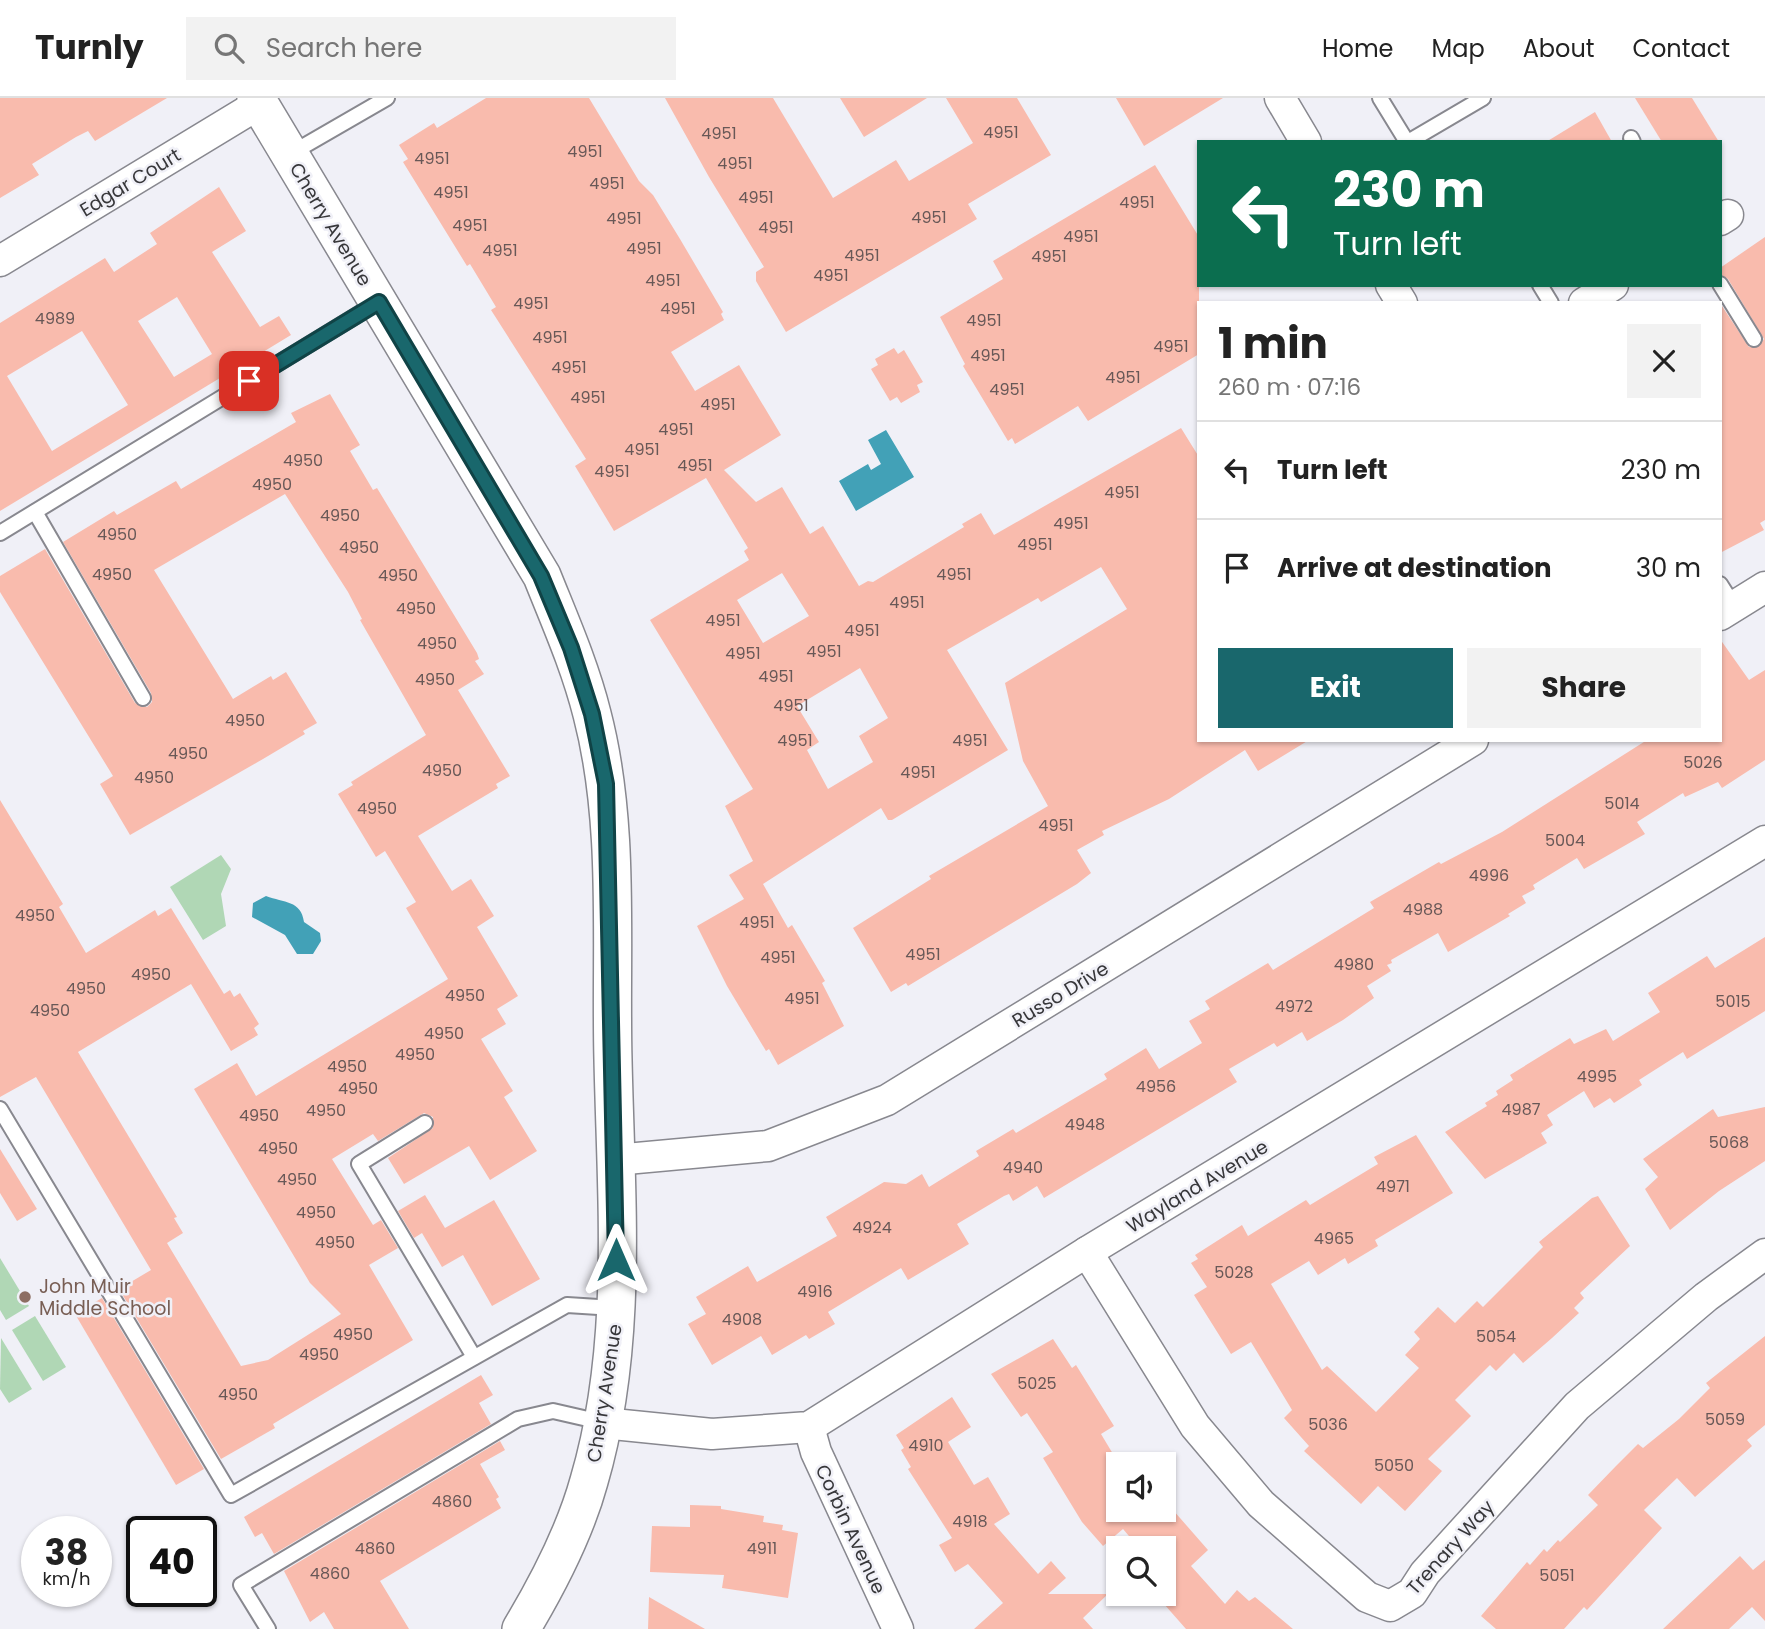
<!DOCTYPE html>
<html lang="en">
<head>
<meta charset="utf-8">
<style>
	body { margin:0; font-family:Poppins,sans-serif; background:#f2f2f2; color:#222; height:100vh; display:flex; flex-direction:column; font-size:26px; white-space:nowrap }
	* { box-sizing:border-box; margin:0 }
	p { font-size:23px; color:#767676 }
	.icon { flex:none; width:38px; height:38px; fill:none; stroke:currentColor; stroke-width:2; stroke-linecap:round; stroke-linejoin:round }
	.map { position:relative; flex:1; overflow:hidden }
	.panel { position:absolute; left:1197px; top:203px; width:525px; height:441px; display:flex; flex-direction:column; background:#fff; border-radius:0px; box-shadow:0 2px 5px #0004 }
	.panel>* { flex:none }
	.hud { position:absolute; left:1197px; top:42px; width:525px; height:147px; border-radius:0px; box-shadow:0 2px 5px #0004; background:#0b6e4f; color:#fff; overflow:hidden }
	.controls { position:absolute; left:1106px; top:1354px; display:grid; gap:14px }
	.controls a { display:grid; place-items:center; width:70px; height:70px; border-radius:0px; background:#fff; box-shadow:0 2px 5px #0004; font-size:35px }
	.speed { position:absolute; left:21px; top:1418px; display:flex; gap:14px; font-size:35px; font-weight:700; text-align:center }
	.speed>* { display:grid; place-content:center; width:91px; height:91px; border-radius:50%; background:#fff; box-shadow:0 2px 5px #0004; line-height:1 }
	.speed small { font-size:18px; font-weight:400 }
	.speed .limit { border:4px solid #111; border-radius:10px; background:#fff; color:#111 }
	.pin { position:absolute; display:grid; place-items:center; width:60px; height:60px; color:#fff; margin:-30px; border-radius:14px; box-shadow:0 4px 10px #0006 }
	.me { position:absolute; width:77px; margin:-38px; rotate:0deg; stroke-linejoin:round; filter:drop-shadow(0 0 5px #0008) }
	.turn { display:flex; align-items:center; gap:24px; height:147px; padding:0 21px; font-size:32px }
	.turn .icon { width:91px; height:91px; stroke-width:2.5 }
	.turn b { display:block; font-size:49px; line-height:60px }
	.round { display:grid; place-items:center; flex:none; width:74px; height:74px; border-radius:0px; background:#f2f2f2 }
	.overview { display:flex; align-items:center; justify-content:space-between; height:119px; padding:0 21px }
	h1 { font-size:42px; font-weight:700; line-height:52px }
	.action { display:flex; gap:14px; margin-top:auto; padding:14px 21px }
	.action a { flex:1; height:80px; border-radius:0px; background:#19676c; color:#fff; font-size:28px; font-weight:700; line-height:80px; text-align:center }
	.action a+a { background:#f2f2f2; color:#222 }
	ul { padding:0; list-style:none }
	li { display:flex; align-items:center; gap:21px; height:98px; padding:0 21px; border-top:2px solid #e0e0e0 }
	li div { flex:1 }
	li b { display:block; font-size:26px }
	li em { font-style:normal }
	header { display:flex; align-items:center; gap:42px; box-sizing:border-box; height:98px; padding:0 35px; background:#fff; border-bottom:2px solid #e0e0e0 }
	header strong { font-size:33px }
	nav { display:flex; gap:38px; margin-inline-start:auto; font-size:24px }
	.search { width:490px; height:63px; background:#f2f2f2; display:flex; align-items:center; gap:18px; box-sizing:border-box; padding:0 24px; border-radius:0px; color:#767676; font-size:26px }
	.map>svg:first-child { display:block }
</style>
</head>
<body>
<header>
<strong>Turnly</strong>
<div class="search"><svg class="icon" aria-label="search" viewBox="0 0 24 24"><circle cx="10" cy="10" r="6"/><path d="M15 15l6 6"/></svg>Search here</div>
<nav><a>Home</a><a>Map</a><a>About</a><a>Contact</a></nav>
</header>
<div class="map">
<svg width="1765" height="1531" viewBox="0 0 1765 1531">
	<rect width="100%" height="100%" fill="#f0f0f7"/>
	<!-- green -->
	<g fill="#b0d7b5">
		<path d="M221,757L231,771L221,796L226,828L203,842L170,789Z"/>
		<path d="M0,1160L29,1208L6,1222L0,1212Z"/>
		<path d="M35,1218L66,1269L43,1283L12,1232Z"/>
		<path d="M1,1240L32,1291L9,1305L0,1291Z"/>
	</g>
	<!-- water -->
	<g fill="#42a1b7">
		<path d="M886,332L914,379L856,413L839,383L868,366L871,372L881,366L868,342Z"/>
		<path d="M266,798C284,805 301,802 304,824L320,835L321,843L313,856H297L285,837L252,819L253,805Z"/>
	</g>
	<!-- building -->
	<g fill="#f9bbad" fill-rule="evenodd">
		<path d="M0,0H167L95,43L88,33L76,39L32,66L39,77L0,100Z"/>
		<path d="M486,0H589L639,83L653,97L680,141L723,214L721,216L724,222L671,254L695,293L739,267L781,337L724,372L756,404L782,389L810,436L823,428L859,488L868,483L873,484L964,429L962,426L981,415L994,437L1181,330L1199,359V642H1309L1258,673L1245,652L1169,701L1102,733L1104,737L1077,752L1091,775L1077,786L908,888L906,885L891,894L853,830L931,781L929,778L1048,708L1023,663L1005,585L1127,511L1101,469L1041,504L1038,500L947,552L1008,652L892,722H888L881,710L763,786L788,830L792,827L825,883L822,885L844,928L778,967L769,951L766,953L727,888L697,828L744,801L729,777L753,763L725,708L753,691L650,522L749,462L744,453L748,450L706,380L614,433L575,368L586,361L491,212L496,209L470,166L467,168L403,64L408,61L399,47L434,25L437,30ZM782,475L809,518L763,545L737,502ZM860,570L888,620L859,638L873,664L828,691L807,652L819,644L797,608Z"/>
		<path d="M665,0H773L833,100L896,62L909,83L973,45L946,0H1017L1051,57L968,106L977,121L786,234L756,183V174L764,169L709,79Z"/>
		<path d="M840,0H927L864,39Z"/>
		<path d="M1116,0H1223L1144,48Z"/>
		<path d="M1635,0H1692L1719,44H1662Z"/>
		<path d="M1595,14L1612,44H1546Z"/>
		<path d="M1155,67L1199,139V256L1088,323L1078,308L1015,346L1012,340L1008,343L963,268L965,266L940,219L1003,181L993,163Z"/>
		<path d="M219,89L246,133L212,154L260,229L279,218L291,237L0,413V225L105,160L114,174L157,146L150,135ZM177,199L212,256L174,279L138,223ZM82,233L128,307L52,353L7,278Z"/>
		<path d="M1765,139V422L1760,425L1764,432L1720,455V205L1749,249H1758L1764,241L1728,181L1720,176V170Z"/>
		<path d="M894,250L898,256L904,252L923,284L917,287L920,294L901,305L897,299L890,303L871,271L878,267L875,261Z"/>
		<path d="M330,296L360,347L350,353L373,392L377,390L454,517L477,555L479,561L475,563L484,576L458,592L510,678L496,686L498,690L418,738L452,793L471,781L494,818L477,829L518,898L497,911L506,926L481,941L513,993L504,999L537,1053L490,1082L469,1048L404,1086L388,1060L433,1030V1019L424,1015L378,1043L373,1036L332,1061L373,1127L381,1122L398,1150L369,1167L413,1242L273,1326L275,1330L221,1361L119,1191L151,1172L36,979L0,999V702L63,806L59,809L86,855L155,812L158,818L171,810L224,896L230,892L234,899L240,895L259,926L254,930L258,937L231,953L191,886L78,954L177,1119L174,1120L183,1135L167,1145L241,1268L268,1262L341,1216L310,1185L194,991L237,965L256,998L448,881L406,810L416,804L385,753L376,759L338,696L353,687L351,684L426,637L360,522L362,521L348,494L285,396L154,472L233,601L271,578L273,582L286,574L317,625L303,633L305,636L263,661L130,737L100,686L113,678L0,494V478L45,451L135,605L147,609L152,604L151,595L63,444L114,413L117,417L176,383L181,391L296,324L291,315Z"/>
		<path d="M1720,541L1749,582L1765,572V662L1722,690L1718,684L1685,699L1683,695L1637,724L1645,736L1584,771L1577,760L1533,787L1535,791L1522,798L1526,805L1508,816L1510,818L1448,854L1438,835L1391,862L1392,865L1387,867L1391,873L1367,888L1374,900L1343,922L1307,943L1302,934L1277,949L1274,945L1229,971L1237,984L1044,1100L1037,1088L1013,1103L1009,1096L1004,1098L957,1126L969,1146L908,1182L901,1170L828,1214L835,1226L809,1241L806,1237L772,1257L761,1238L712,1267L688,1226L706,1216L696,1199L748,1168L757,1184L837,1138L826,1119L884,1084L906,1086L922,1076L929,1089L979,1058L976,1053L1013,1031L1016,1035L1107,981L1104,976L1146,950L1159,971L1202,945L1189,923L1210,911L1205,903L1268,865L1273,872L1374,810L1370,804L1439,764L1441,766L1502,734L1647,642H1720Z"/>
		<path d="M1765,839V913L1687,961L1683,954L1639,982L1642,987L1614,1005L1610,1000L1594,1010L1584,993L1547,1017L1553,1027L1541,1035L1547,1045L1485,1081L1445,1034L1487,1008L1485,1005L1498,997L1496,993L1513,982L1510,977L1570,940L1574,946L1606,931L1613,943L1660,914L1648,895L1707,858L1715,870Z"/>
		<path d="M1765,1009V1063L1719,1093L1670,1132L1645,1091L1658,1079L1643,1061L1713,1011L1718,1019Z"/>
		<path d="M1416,1037L1453,1095L1375,1142L1378,1148L1348,1166L1345,1160L1318,1177L1309,1163L1271,1186L1322,1272L1327,1268L1376,1314L1419,1270L1405,1257L1420,1241L1414,1234L1438,1209L1455,1225L1477,1203L1483,1209L1543,1149L1539,1144L1592,1100L1598,1098L1630,1148L1580,1195L1584,1200L1574,1210L1579,1215L1552,1240L1523,1265L1514,1255L1496,1273L1490,1267L1455,1302L1471,1318L1428,1361L1442,1373L1405,1413L1378,1388L1361,1406L1304,1353L1309,1348L1284,1320L1292,1312L1251,1244L1231,1256L1194,1197L1207,1189L1191,1165L1198,1161L1195,1157L1242,1127L1248,1138L1306,1102L1310,1107L1378,1066L1374,1059Z"/>
		<path d="M0,1051L37,1111L17,1123L0,1095Z"/>
		<path d="M425,1097L445,1130L494,1102L540,1181L492,1208L463,1157L442,1169L422,1135L414,1140L398,1113Z"/>
		<path d="M102,1200L204,1371L176,1387L75,1216Z"/>
		<path d="M1765,1238V1327L1747,1342L1752,1348L1695,1399L1677,1380L1644,1412L1662,1430L1587,1512L1584,1509L1564,1531H1496L1481,1518L1527,1464L1530,1467L1544,1451L1547,1454L1558,1442L1560,1444L1598,1407L1588,1397L1616,1368L1638,1346L1643,1350L1679,1321L1710,1290L1706,1285Z"/>
		<path d="M1053,1241L1072,1270L1076,1267L1114,1328L1101,1336L1116,1361L1110,1364L1118,1377V1412H1173L1208,1452L1191,1468L1225,1506L1237,1492L1249,1503L1255,1499L1293,1531H1186L1164,1506V1451H1140L1123,1431L1103,1448L1082,1424L1043,1360L1053,1354L1027,1315L1021,1319L991,1276Z"/>
		<path d="M481,1277L493,1297L479,1305L491,1326L274,1456L262,1435L255,1439L244,1419Z"/>
		<path d="M952,1299L971,1329L948,1344L974,1387L988,1379L1010,1416L994,1426L1038,1476L1051,1463L1066,1480L1048,1496H1108L1083,1520L1093,1531H974L1003,1505L968,1466L955,1474L939,1447L952,1440L908,1371L911,1369L901,1352L904,1350L896,1337Z"/>
		<path d="M500,1343L505,1352L480,1366L499,1399L496,1401L501,1410L380,1483L409,1531H334L324,1514L310,1524L284,1473Z"/>
		<path d="M690,1407L721,1408V1411L764,1418L763,1424L783,1427L782,1432L798,1435L788,1500L722,1490L724,1477L650,1474L652,1428L690,1429Z"/>
		<path d="M1740,1458L1753,1472L1765,1462V1523L1752,1509L1729,1531H1663Z"/>
		<path d="M649,1499L705,1531H648Z"/>
	</g>
	<g fill="none" stroke-linecap="round" stroke-linejoin="round">
		<!-- service casing -->
		<g stroke="#88888f" stroke-width="18">
			<g id="service">
				<path d="M1380,0L1407,44"/>
				<path d="M1631,40L1633,44"/>
				<path d="M1408,44L1483,0"/>
				<path d="M290,56L387,0"/>
				<path d="M1720,186L1754,241"/>
				<path d="M1540,187L1551,205"/>
				<path d="M35,414L143,600"/>
				<path d="M0,435L377,205"/>
				<path d="M1720,486L1734,508"/>
				<path d="M0,1011L231,1397L567,1207L614,1210"/>
				<path d="M425,1025L359,1066L474,1259"/>
				<path d="M268,1531L241,1487L518,1321L553,1313L601,1324"/>
			</g>
		</g>
		<!-- minor casing -->
		<g stroke="#88888f" stroke-width="33">
			<g id="minor">
				<path d="M1280,0L1306,44"/>
				<path d="M1720,122L1728,117"/>
				<path d="M0,163L259,6"/>
				<path d="M1391,187L1402,205"/>
				<path d="M1584,205L1613,187"/>
				<path d="M1720,517L1765,489"/>
				<path d="M615,1062L768,1048L887,1002L1473,642"/>
				<path d="M1087,1154L1195,1328L1261,1406L1367,1499L1390,1508L1412,1495L1425,1475L1577,1308L1706,1199L1765,1156"/>
				<path d="M603,1325L712,1336L809,1329L1087,1154L1765,743"/>
				<path d="M809,1329L816,1354L898,1531"/>
			</g>
		</g>
		<!-- tertiary casing -->
		<g stroke="#88888f" stroke-width="40">
			<path id="tertiary" d="M256,0L542,478C560,523 580,568 592,616C621,727 610,848 613,962C616,1102 629,1247 589,1383C575,1434 548,1486 521,1531"/>
		</g>
		<!-- service -->
		<use href="#service" stroke="#fff" stroke-width="14"/>
		<!-- minor -->
		<use href="#minor" stroke="#fff" stroke-width="30"/>
		<!-- tertiary -->
		<use href="#tertiary" stroke="#fff" stroke-width="37"/>
	</g>
	<g fill="none" stroke-linecap="round" stroke-linejoin="round">
		<!-- route casing -->
		<g stroke="#104346" stroke-width="18">
			<path id="route" d="M249,283L379,204L541,478L571,550L592,616L606,686L616,1162"/>
		</g>
		<!-- route -->
		<use href="#route" stroke="#19676c" stroke-width="12"/>
	</g>
	<!-- markers -->
	<circle fill="#8d6e63" stroke="#f0f0f7" stroke-width="2.5" cx="25" cy="1199" r="7"/>
	<g text-anchor="middle" stroke-width="5" stroke-linejoin="round" paint-order="stroke">
		<!-- number labels -->
		<g font-size="16" fill="#685857">
			<text x="1001" y="40">4951</text>
			<text x="719" y="41">4951</text>
			<text x="585" y="59">4951</text>
			<text x="432" y="66">4951</text>
			<text x="735" y="71">4951</text>
			<text x="607" y="91">4951</text>
			<text x="451" y="100">4951</text>
			<text x="756" y="105">4951</text>
			<text x="1137" y="110">4951</text>
			<text x="929" y="125">4951</text>
			<text x="624" y="126">4951</text>
			<text x="470" y="133">4951</text>
			<text x="776" y="135">4951</text>
			<text x="1081" y="144">4951</text>
			<text x="644" y="156">4951</text>
			<text x="500" y="158">4951</text>
			<text x="862" y="163">4951</text>
			<text x="1049" y="164">4951</text>
			<text x="831" y="183">4951</text>
			<text x="663" y="188">4951</text>
			<text x="531" y="211">4951</text>
			<text x="678" y="216">4951</text>
			<text x="55" y="226">4989</text>
			<text x="984" y="228">4951</text>
			<text x="550" y="245">4951</text>
			<text x="1171" y="254">4951</text>
			<text x="988" y="263">4951</text>
			<text x="569" y="275">4951</text>
			<text x="1123" y="285">4951</text>
			<text x="1007" y="297">4951</text>
			<text x="588" y="305">4951</text>
			<text x="718" y="312">4951</text>
			<text x="676" y="337">4951</text>
			<text x="642" y="357">4951</text>
			<text x="303" y="368">4950</text>
			<text x="695" y="373">4951</text>
			<text x="612" y="379">4951</text>
			<text x="272" y="392">4950</text>
			<text x="1122" y="400">4951</text>
			<text x="340" y="423">4950</text>
			<text x="1071" y="431">4951</text>
			<text x="117" y="442">4950</text>
			<text x="1035" y="452">4951</text>
			<text x="359" y="455">4950</text>
			<text x="112" y="482">4950</text>
			<text x="954" y="482">4951</text>
			<text x="398" y="483">4950</text>
			<text x="907" y="510">4951</text>
			<text x="416" y="516">4950</text>
			<text x="723" y="528">4951</text>
			<text x="862" y="538">4951</text>
			<text x="437" y="551">4950</text>
			<text x="824" y="559">4951</text>
			<text x="743" y="561">4951</text>
			<text x="776" y="584">4951</text>
			<text x="435" y="587">4950</text>
			<text x="791" y="613">4951</text>
			<text x="245" y="628">4950</text>
			<text x="795" y="648">4951</text>
			<text x="970" y="648">4951</text>
			<text x="188" y="661">4950</text>
			<text x="1703" y="670">5026</text>
			<text x="442" y="678">4950</text>
			<text x="918" y="680">4951</text>
			<text x="154" y="685">4950</text>
			<text x="1622" y="711">5014</text>
			<text x="377" y="716">4950</text>
			<text x="1056" y="733">4951</text>
			<text x="1565" y="748">5004</text>
			<text x="1489" y="783">4996</text>
			<text x="1423" y="817">4988</text>
			<text x="35" y="823">4950</text>
			<text x="757" y="830">4951</text>
			<text x="923" y="862">4951</text>
			<text x="778" y="865">4951</text>
			<text x="1354" y="872">4980</text>
			<text x="151" y="882">4950</text>
			<text x="86" y="896">4950</text>
			<text x="465" y="903">4950</text>
			<text x="802" y="906">4951</text>
			<text x="1733" y="909">5015</text>
			<text x="1294" y="914">4972</text>
			<text x="50" y="918">4950</text>
			<text x="444" y="941">4950</text>
			<text x="415" y="962">4950</text>
			<text x="347" y="974">4950</text>
			<text x="1597" y="984">4995</text>
			<text x="1156" y="994">4956</text>
			<text x="358" y="996">4950</text>
			<text x="1521" y="1017">4987</text>
			<text x="326" y="1018">4950</text>
			<text x="259" y="1023">4950</text>
			<text x="1085" y="1032">4948</text>
			<text x="1729" y="1050">5068</text>
			<text x="278" y="1056">4950</text>
			<text x="1023" y="1075">4940</text>
			<text x="297" y="1087">4950</text>
			<text x="1393" y="1094">4971</text>
			<text x="316" y="1120">4950</text>
			<text x="872" y="1135">4924</text>
			<text x="1334" y="1146">4965</text>
			<text x="335" y="1150">4950</text>
			<text x="1234" y="1180">5028</text>
			<text x="815" y="1199">4916</text>
			<text x="742" y="1227">4908</text>
			<text x="353" y="1242">4950</text>
			<text x="1496" y="1244">5054</text>
			<text x="319" y="1262">4950</text>
			<text x="1037" y="1291">5025</text>
			<text x="238" y="1302">4950</text>
			<text x="1725" y="1327">5059</text>
			<text x="1328" y="1332">5036</text>
			<text x="926" y="1353">4910</text>
			<text x="1394" y="1373">5050</text>
			<text x="452" y="1409">4860</text>
			<text x="970" y="1429">4918</text>
			<text x="375" y="1456">4860</text>
			<text x="762" y="1456">4911</text>
			<text x="330" y="1481">4860</text>
			<text x="1557" y="1483">5051</text>
		</g>
		<!-- street labels -->
		<g font-size="19" fill="#37373a" stroke="#f0f0f7">
			<text transform="translate(130 84) rotate(-31)" y="7">Edgar Court</text>
			<text transform="translate(331 126) rotate(59)" y="7">Cherry Avenue</text>
			<text transform="translate(1060 896) rotate(-31)" y="7">Russo Drive</text>
			<text transform="translate(1197 1088) rotate(-31)" y="7">Wayland Avenue</text>
			<text transform="translate(604 1295) rotate(-81)" y="7">Cherry Avenue</text>
			<text transform="translate(851 1431) rotate(65)" y="7">Corbin Avenue</text>
			<text transform="translate(1450 1449) rotate(-48)" y="7">Trenary Way</text>
		</g>
		<!-- education labels -->
		<g font-size="19" fill="#785e54" stroke="#f0f0f7" text-anchor="start">
			<text x="39" y="1195">John Muir<tspan x="39" dy="22">Middle School</tspan></text>
		</g>
	</g>
</svg>
<div class="controls">
<a><svg class="icon" aria-label="sound" viewBox="0 0 24 24"><path d="M4 9h4l5-4v14l-5-4H4zM17 9q2 3 0 6"/></svg></a>
<a><svg class="icon" aria-label="search" viewBox="0 0 24 24"><circle cx="10" cy="10" r="6"/><path d="M15 15l6 6"/></svg></a>
</div>
<div class="speed"><div>38<small>km/h</small></div><div class="limit">40</div></div>
<div class="pin" style="left:249px;top:283px;background:#d93025"><svg class="icon" aria-label="arrive" viewBox="0 0 24 24"><path d="M6 21V4h12l-3 4 3 4H6"/></svg></div>
<svg class="me" style="left:616px;top:1162px" viewBox="-20 -20 40 40"><path d="M0-17L14 15 0 8-14 15z" fill="#19676c" stroke="#fff" stroke-width="4"/></svg>
<div class="hud">
<div class="turn"><svg class="icon" aria-label="left" viewBox="0 0 24 24"><path d="M17 20v-9H6M10 6l-5 5 5 5"/></svg><div><b>230 m</b>Turn left</div></div>
</div>
<section class="panel">
<div class="overview"><div><h1>1 min</h1><p>260 m · 07:16</p></div><a class="round"><svg class="icon" aria-label="close" viewBox="0 0 24 24"><path d="M6 6l12 12M18 6L6 18"/></svg></a></div>
<ul>
<li><svg class="icon" aria-label="left" viewBox="0 0 24 24"><path d="M17 20v-9H6M10 6l-5 5 5 5"/></svg><div><b>Turn left</b></div><em>230 m</em></li>
<li><svg class="icon" aria-label="arrive" viewBox="0 0 24 24"><path d="M6 21V4h12l-3 4 3 4H6"/></svg><div><b>Arrive at destination</b></div><em>30 m</em></li>
</ul>
<div class="action"><a>Exit</a><a>Share</a></div>
</section>
</div>
</body>
</html>
